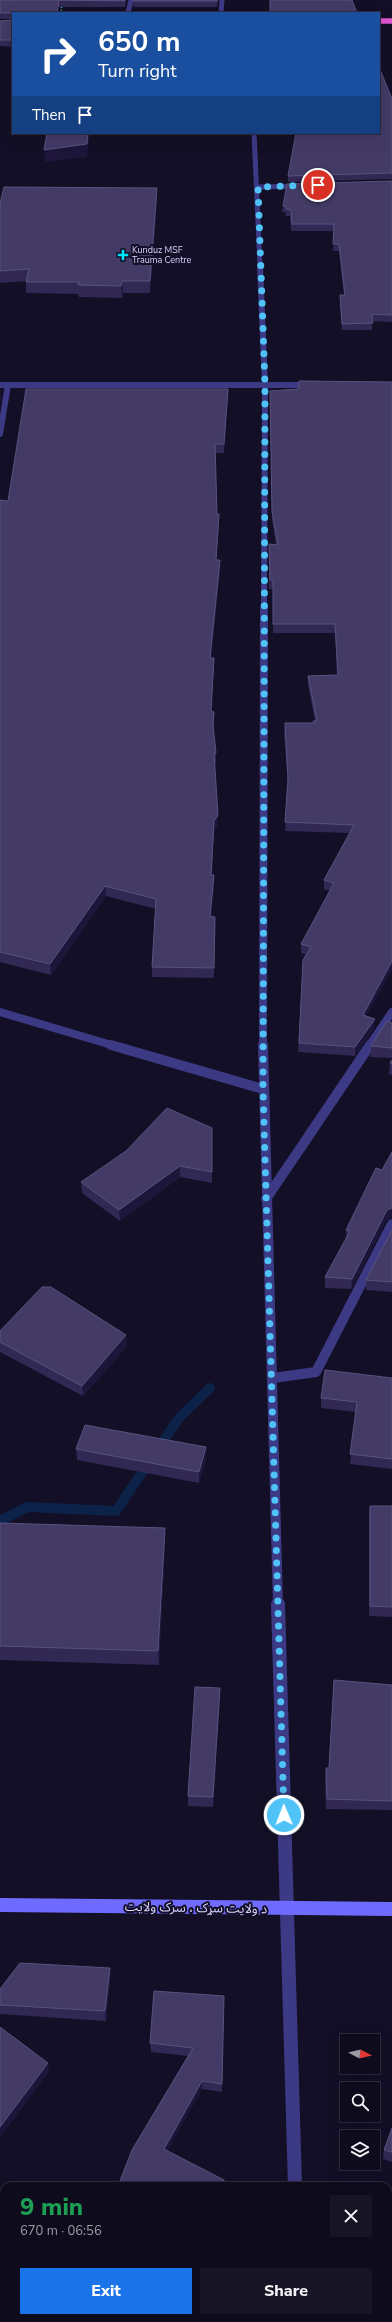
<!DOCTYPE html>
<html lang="en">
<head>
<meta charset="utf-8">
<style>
	body { margin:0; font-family:"Nunito Sans","Noto Sans Arabic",sans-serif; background:#171425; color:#f1f3f6; height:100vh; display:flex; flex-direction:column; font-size:15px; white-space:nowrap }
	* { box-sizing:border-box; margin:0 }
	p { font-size:13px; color:#9b9ba3 }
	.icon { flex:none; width:22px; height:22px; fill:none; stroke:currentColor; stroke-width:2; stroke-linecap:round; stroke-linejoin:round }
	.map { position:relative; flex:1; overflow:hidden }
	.side { position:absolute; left:0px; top:2182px; width:392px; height:140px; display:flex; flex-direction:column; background:#0e0b1c; border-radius:12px 12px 0 0; box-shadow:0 4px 16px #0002,0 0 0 1px #2e2b3b }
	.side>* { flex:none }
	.top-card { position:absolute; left:12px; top:12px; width:368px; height:122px; border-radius:0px; box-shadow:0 4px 16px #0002,0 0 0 1px #2e2b3b; background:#1a4fa0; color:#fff; overflow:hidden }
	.needle { width:26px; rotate:97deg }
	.buttons { position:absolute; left:340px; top:2034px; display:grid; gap:8px }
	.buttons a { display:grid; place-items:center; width:40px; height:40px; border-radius:0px; background:#0e0b1c; box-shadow:0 4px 16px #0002,0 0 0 1px #2e2b3b; font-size:20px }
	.pin { position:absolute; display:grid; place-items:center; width:34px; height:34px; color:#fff; margin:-17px; border:2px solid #fff; border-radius:50%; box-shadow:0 1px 4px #0007 }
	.me { position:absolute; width:44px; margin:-22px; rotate:359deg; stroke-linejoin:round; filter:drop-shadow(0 0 3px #0008) }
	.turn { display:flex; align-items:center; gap:14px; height:84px; padding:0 20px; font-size:18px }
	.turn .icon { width:52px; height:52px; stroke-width:2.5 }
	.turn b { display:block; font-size:28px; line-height:34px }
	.then { display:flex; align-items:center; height:38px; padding:0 20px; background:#0003; gap:8px; font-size:15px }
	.round { display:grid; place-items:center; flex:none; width:42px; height:42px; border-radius:0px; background:#171425 }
	.head { display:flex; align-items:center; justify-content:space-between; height:68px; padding:0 20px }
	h1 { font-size:24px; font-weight:800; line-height:30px; color:#1e9e55 }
	.cta { display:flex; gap:8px; margin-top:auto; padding:8px 20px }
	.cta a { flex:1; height:46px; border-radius:0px; background:#1a73e8; color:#fff; font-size:16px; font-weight:800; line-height:46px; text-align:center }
	.cta a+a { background:#171425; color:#f1f3f6 }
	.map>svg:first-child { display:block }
</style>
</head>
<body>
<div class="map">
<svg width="392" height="2322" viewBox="0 0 392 2322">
	<rect width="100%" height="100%" fill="#130f26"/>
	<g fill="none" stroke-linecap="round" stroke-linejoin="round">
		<!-- stream -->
		<path stroke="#0c2248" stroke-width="10" d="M0,1521L27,1507L116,1511L179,1418L210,1388"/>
		<!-- path -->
		<path stroke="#2fb8b0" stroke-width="1.5" stroke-dasharray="1 1.5" stroke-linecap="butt" d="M61,13L62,0"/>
		<!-- service-far1 -->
		<path stroke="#3d3a85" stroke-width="8" d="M0,1012L115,1046"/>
		<!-- service -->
		<path stroke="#3d3a85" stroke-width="10" d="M111,1045L263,1089"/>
		<!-- minor-far4 -->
		<g stroke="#3d3a85" stroke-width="5">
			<path d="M128,13L131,0"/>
			<path d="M221,13L222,0"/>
			<path d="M254,133L260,267"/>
			<path d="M258,187L300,186"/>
		</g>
		<!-- minor-far3 -->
		<g stroke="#3d3a85" stroke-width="6">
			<path d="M260,266L265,385L264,608"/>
			<path d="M0,434L8,385"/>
		</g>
		<!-- minor-far2 -->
		<g stroke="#3d3a85" stroke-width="8">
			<path d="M263,1046L264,607"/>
			<path d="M369,1046L392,1012"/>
		</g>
		<!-- minor-far1 -->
		<g stroke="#3d3a85" stroke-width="10">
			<path d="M263,1045L278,1605"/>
			<path d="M266,1199L370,1045"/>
			<path d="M273,1378L316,1372L392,1224"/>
		</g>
		<!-- minor -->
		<g stroke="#3d3a85" stroke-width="14">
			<path d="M278,1604L295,2186"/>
			<path d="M299,2318V2322"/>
		</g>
		<!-- tertiary -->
		<path stroke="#3d3a85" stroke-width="6" d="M0,385H312"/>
		<!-- secondary -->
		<path stroke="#6f6bff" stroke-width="14" d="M0,1905L392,1909"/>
		<!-- trunk -->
		<path stroke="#e055d1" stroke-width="5.5" d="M379,21H392"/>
	</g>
	<!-- wall -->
	<g fill="#312854">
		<path d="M0,0H127L125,7H59L58,13H13V19H0Z"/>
		<path d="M133,0H218L217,7H133Z"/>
		<path d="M13,20V47L0,46V21Z"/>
		<path d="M392,99V179L288,182V176Z"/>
		<path d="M392,181V322L372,321V330H342L340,302V295H344L339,251H333L334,231H291L290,216H285L286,212H282L283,206Z"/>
		<path d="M157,199L150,293H123L122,298L79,297L78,294L26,293V281L0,283V203Z"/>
		<path d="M299,381L392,382V969L366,1016L374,1028L355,1056L298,1052L303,960L307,955L301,953V944L330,891L324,889V880L350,833L285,831L288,785L284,732L285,723H313V721H315L308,685V676L337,675L335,633H273V589H269V544L276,545L272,519L270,391L299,389Z"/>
		<path d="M228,389L224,453H215L217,514H219L216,560H220V570L211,658H214L211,712L214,721L213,729L216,753V763H214L218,825L214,831L212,875H214V886L211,916L215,917L214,978L152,977V967L156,909L106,896L51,975L0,962V500L8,501Z"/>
		<path d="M392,1023V1058L370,1057L371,1046Z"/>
		<path d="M392,1060V1075L389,1074L390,1063Z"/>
		<path d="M212,1128V1183L180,1177L120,1221L82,1193L81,1182Z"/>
		<path d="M386,1221L351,1289L325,1288V1277L346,1239V1230Z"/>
		<path d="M392,1230V1292L366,1290V1280Z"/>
		<path d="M0,1331L127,1346L83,1396L0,1352Z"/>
		<path d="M392,1378V1469L350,1464L356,1412L321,1408V1398Z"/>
		<path d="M206,1447V1458L199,1483L77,1460L76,1449Z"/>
		<path d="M370,1506H392V1617L369,1616V1516Z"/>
		<path d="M0,1523L165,1543L159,1665L0,1660Z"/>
		<path d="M334,1680L392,1685V1810L326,1809L325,1778L326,1768H329Z"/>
		<path d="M220,1688L213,1807L188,1806V1796Z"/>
		<path d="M110,1978L106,2021L0,2014V1989Z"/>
		<path d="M224,1996L222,2092L202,2089L167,2151L118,2186L188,2056L151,2052L150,2043Z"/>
		<path d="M392,2128V2162L383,2159L384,2150Z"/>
		<path d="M388,2201L392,2202V2307L388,2306Z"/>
	</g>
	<!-- shaded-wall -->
	<g fill="#1d163a">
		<path d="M59,0V7L58,13H57Z"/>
		<path d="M125,0H127L125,7Z"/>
		<path d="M88,133H90L87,157L45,162L44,150Z"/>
		<path d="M157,188V199L150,293V281Z"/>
		<path d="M122,281L123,293L122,298L121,286Z"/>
		<path d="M0,389L1,398L0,405Z"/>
		<path d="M228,389V398L224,453V444Z"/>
		<path d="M219,514V523L216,569V560Z"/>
		<path d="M220,560V570L210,668V658Z"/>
		<path d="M214,658V668L211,721V711Z"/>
		<path d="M218,815V825L214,831L211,885L214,821Z"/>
		<path d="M214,875V886L210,926V916Z"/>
		<path d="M105,886L106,896L51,975L50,964Z"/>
		<path d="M392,961V969L362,1024L363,1015Z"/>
		<path d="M375,1019L374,1028L355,1056V1047Z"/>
		<path d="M180,1166V1177L120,1221L119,1210Z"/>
		<path d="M392,1208V1217L386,1221L351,1289L352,1279L387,1210Z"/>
		<path d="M126,1335L127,1346L83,1396L82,1386Z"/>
		<path d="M206,1447V1458L199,1483V1472Z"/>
		<path d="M165,1528V1543L159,1665L158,1651Z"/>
		<path d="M220,1688V1699L213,1807V1797Z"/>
		<path d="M110,1968V1978L106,2021L105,2011Z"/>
		<path d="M48,2063L49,2072L0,2138V2127Z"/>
		<path d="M202,2081V2089L164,2157V2149Z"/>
		<path d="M29,2318H35L32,2322H26Z"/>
	</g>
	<!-- building -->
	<g fill="#433a66" stroke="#5a527e">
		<path d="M0,0H125V1L59,0L57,13H0Z"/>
		<path d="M133,0H218L217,1H133Z"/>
		<path d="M270,0H352L357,13H270Z"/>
		<path d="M13,20V40H0V21Z"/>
		<path d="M379,67L392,99V173L288,176L296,133H379Z"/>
		<path d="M47,133H88L87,144L44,150Z"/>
		<path d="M392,181V315L372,314L373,323L342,324L340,295H345L339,244H333L334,224H292L291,210L286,209V206H283L287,184Z"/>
		<path d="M4,187L157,188L150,281H122L121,286L78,285L79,282H26L29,269L0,271V203Z"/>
		<path d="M299,381L392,382V961L363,1015L375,1019L355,1047L299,1043L303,960L311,947L301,944L334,883L324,880L354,825L285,822L288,779L285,723H314L313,721H317L308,676L338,675L335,624H273V580H270L269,544L278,545L272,511L270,391L299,389Z"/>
		<path d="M26,389H228L224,444H215L217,514H219L216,560H220L210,658H214L211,711L214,712L213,725L216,753H214L218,815L214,821L211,875H214L210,916L215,917L214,968L152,967L156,899L105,886L50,964L0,952V500L8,501Z"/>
		<path d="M387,1021L392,1023V1048L371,1046Z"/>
		<path d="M392,1060V1064L390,1063Z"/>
		<path d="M167,1108L212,1128V1172L180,1166L119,1210L81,1182L126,1151Z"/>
		<path d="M392,1152V1208L387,1210L352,1279L325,1277L350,1231L346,1230L376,1168L382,1170Z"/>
		<path d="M392,1230V1282L366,1280Z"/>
		<path d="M42,1287H51L126,1335L82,1386L0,1342V1331Z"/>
		<path d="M325,1370L392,1378V1459L350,1454L357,1402L321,1398Z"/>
		<path d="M85,1425L206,1447L199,1472L76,1449Z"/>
		<path d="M370,1506H392V1607L370,1606Z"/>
		<path d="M0,1523L165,1528L158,1651L0,1646Z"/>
		<path d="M334,1680L392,1685V1801L327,1799L326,1768H329Z"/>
		<path d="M195,1687L220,1688L213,1797L188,1796Z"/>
		<path d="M20,1963L110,1968L105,2011L0,2005V1989Z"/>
		<path d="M154,1991L224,1996L222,2084L202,2081L164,2149L224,2180V2186H118L132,2150L193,2048L150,2043Z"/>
		<path d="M0,2027L48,2063L0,2127Z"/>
		<path d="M392,2128V2152L384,2150Z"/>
		<path d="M0,2199L4,2202V2318H29L26,2322H0Z"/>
		<path d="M388,2201L392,2202V2296L388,2295Z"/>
		<path d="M164,2318H235V2322H161Z"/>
	</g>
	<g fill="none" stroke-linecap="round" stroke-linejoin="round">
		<!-- route -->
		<path stroke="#4fc3f7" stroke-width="7" stroke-dasharray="0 12.6" d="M284,1815L263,1089L265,385L258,187L318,185"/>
	</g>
	<!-- markers -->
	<path fill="#00e5ff" stroke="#130f26" stroke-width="1.5" d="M121 249h4v4h4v4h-4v4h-4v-4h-4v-4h4z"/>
	<g text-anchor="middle" stroke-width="4" stroke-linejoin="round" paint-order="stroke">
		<!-- far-poi labels -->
		<g font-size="9" fill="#d9d4ff" stroke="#130f26" text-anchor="start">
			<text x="132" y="253">Kunduz MSF<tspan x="132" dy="10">Trauma Centre</tspan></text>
		</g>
		<!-- near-street labels -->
		<g font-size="13" fill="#d9d4ff" stroke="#130f26">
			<text transform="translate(196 1907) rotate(1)" y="5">د ولایت سړک ، سرک ولایت</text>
		</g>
	</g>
</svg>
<div class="buttons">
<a><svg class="needle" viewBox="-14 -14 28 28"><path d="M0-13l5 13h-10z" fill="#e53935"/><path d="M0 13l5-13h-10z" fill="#9b9ba3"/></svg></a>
<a><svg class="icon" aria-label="search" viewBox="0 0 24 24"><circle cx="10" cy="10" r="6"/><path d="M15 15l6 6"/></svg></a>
<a><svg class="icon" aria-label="layers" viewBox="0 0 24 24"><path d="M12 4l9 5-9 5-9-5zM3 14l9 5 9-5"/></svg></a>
</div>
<div class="pin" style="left:318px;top:185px;background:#d93025"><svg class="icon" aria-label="arrive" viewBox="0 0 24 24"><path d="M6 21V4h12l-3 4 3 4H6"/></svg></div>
<svg class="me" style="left:284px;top:1815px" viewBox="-20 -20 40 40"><circle r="17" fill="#4fc3f7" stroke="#fff" stroke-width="3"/><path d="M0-11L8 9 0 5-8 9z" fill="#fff"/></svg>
<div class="top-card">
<div class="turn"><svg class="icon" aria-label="right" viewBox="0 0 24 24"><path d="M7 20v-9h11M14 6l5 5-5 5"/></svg><div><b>650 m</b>Turn right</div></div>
<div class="then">Then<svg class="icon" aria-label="arrive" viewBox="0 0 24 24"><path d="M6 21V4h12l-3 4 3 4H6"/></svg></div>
</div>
<section class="side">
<div class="head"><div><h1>9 min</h1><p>670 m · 06:56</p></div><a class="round"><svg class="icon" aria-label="close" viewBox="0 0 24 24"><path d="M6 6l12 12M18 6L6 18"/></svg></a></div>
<div class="cta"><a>Exit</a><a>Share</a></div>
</section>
</div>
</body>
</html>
